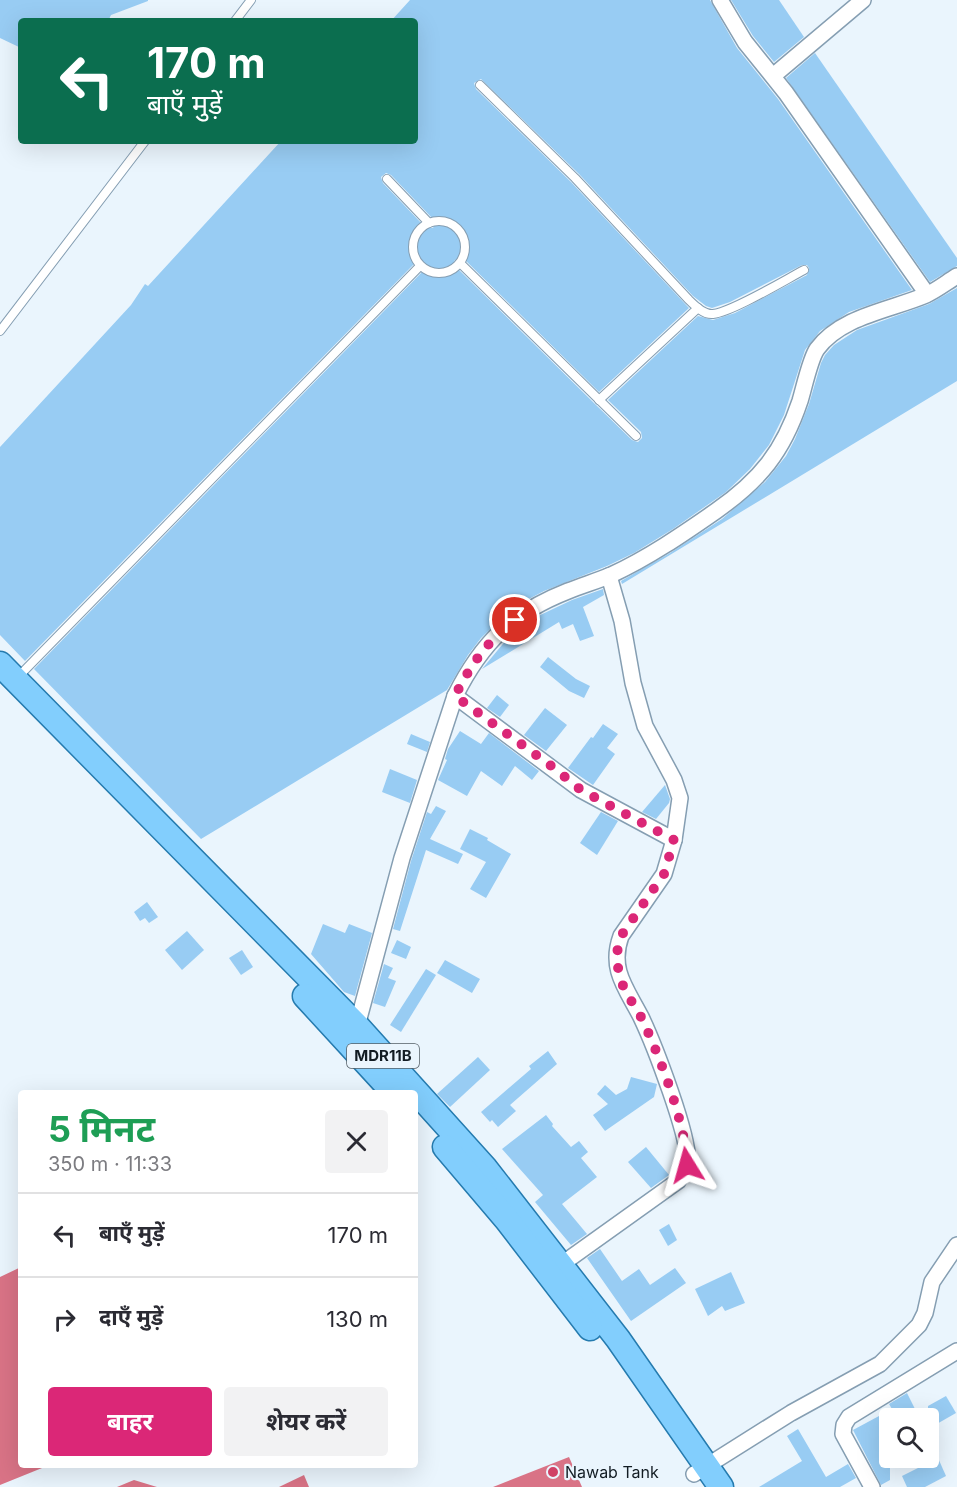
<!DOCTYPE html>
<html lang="hi">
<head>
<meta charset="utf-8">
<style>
	body { margin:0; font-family:Inter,"Noto Sans Devanagari",sans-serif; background:#f2f2f3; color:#2b2b33; height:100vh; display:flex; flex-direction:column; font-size:22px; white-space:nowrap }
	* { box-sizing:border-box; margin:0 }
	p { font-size:20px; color:#7c7c81 }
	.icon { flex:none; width:33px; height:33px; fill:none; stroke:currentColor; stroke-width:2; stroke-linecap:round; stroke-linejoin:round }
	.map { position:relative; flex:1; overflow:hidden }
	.panel { position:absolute; left:18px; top:1090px; width:400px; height:378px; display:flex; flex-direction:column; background:#fff; border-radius:6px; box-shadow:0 6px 24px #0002 }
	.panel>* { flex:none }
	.hud { position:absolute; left:18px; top:18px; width:400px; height:126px; border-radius:6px; box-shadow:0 6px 24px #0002; background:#0b6e4f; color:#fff; overflow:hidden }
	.tools { position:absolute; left:879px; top:1408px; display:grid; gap:12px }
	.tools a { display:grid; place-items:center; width:60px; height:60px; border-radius:6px; background:#fff; box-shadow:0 6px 24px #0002; font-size:30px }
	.pin { position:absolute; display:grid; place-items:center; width:51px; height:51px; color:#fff; margin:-26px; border:3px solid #fff; border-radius:50%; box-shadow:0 2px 6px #0007 }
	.me { position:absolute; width:66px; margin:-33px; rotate:352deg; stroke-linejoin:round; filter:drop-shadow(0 0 4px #0008) }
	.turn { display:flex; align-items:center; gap:21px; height:126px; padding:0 30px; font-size:27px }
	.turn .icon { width:78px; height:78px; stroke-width:2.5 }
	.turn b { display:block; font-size:42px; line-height:51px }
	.round { display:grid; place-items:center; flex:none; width:63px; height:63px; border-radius:6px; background:#f2f2f3 }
	.head { display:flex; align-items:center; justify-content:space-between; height:102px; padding:0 30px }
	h1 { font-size:36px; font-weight:700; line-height:45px; color:#1e9e55 }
	.primary-button { display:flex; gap:12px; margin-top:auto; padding:12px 30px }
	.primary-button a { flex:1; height:69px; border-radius:6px; background:#db2777; color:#fff; font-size:24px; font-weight:700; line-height:69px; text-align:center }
	.primary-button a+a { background:#f2f2f3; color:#2b2b33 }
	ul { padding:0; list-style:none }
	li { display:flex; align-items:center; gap:18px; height:84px; padding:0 30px; border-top:2px solid #e1e1e2 }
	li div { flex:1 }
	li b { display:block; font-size:22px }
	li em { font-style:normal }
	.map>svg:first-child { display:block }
</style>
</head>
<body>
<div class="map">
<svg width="957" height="1487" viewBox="0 0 957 1487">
	<rect width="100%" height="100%" fill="#eaf5fd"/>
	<!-- water -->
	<g fill="#d97386">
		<path d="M21,1267V1466H47L0,1485V1277Z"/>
		<path d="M569,1457L582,1487H493Z"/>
		<path d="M304,1475L309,1487H279Z"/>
		<path d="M134,1480L157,1487H117Z"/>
	</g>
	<!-- building -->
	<g fill="#98ccf3" fill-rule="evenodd">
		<path d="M0,0H148V1L111,15L108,21H21V48L0,38Z"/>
		<path d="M410,0H710L737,48L778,99L912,290L849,312L820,331L805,350L784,415L769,445L750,469L726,492L673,529L634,553L607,566L544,591L525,601L508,612L481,638L468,655L447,690L201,839L34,669L424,270L426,264L421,260L416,262L25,661L0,635V447L131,305L145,284L148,286L281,141H416V21H391ZM481,79L579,174L693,296L706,306L712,308L730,302L802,265H807L809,268L807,275L735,313L713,320L698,316L608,400L641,432L642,438L638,442L632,440L595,404L456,267L454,261L459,257L464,259L599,392L689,308L571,182L476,89L474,83ZM386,173L391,175L433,219L435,224L433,228L425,227L383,183L381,177Z"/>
		<path d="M731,0H779L804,37L774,62L753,36Z"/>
		<path d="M815,53L957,258V266L930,282L786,78Z"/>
		<path d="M957,288V381L622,584L621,581L670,553L722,519L765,482L786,456L795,439L809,404L821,363L825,355L834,345L857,330L929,304Z"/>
		<path d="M603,589L604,595L583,607L594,636L580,641L573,624L562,629L559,622L482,669L507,639L536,617L572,600Z"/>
		<path d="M548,657L576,679L590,686L584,698L569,691L540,667Z"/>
		<path d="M497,695L509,705L500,717L487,708Z"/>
		<path d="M545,708L567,725L546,751L524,735Z"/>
		<path d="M603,724L618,734L607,748L615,754L593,785L568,768L591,737L593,738Z"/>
		<path d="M460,731L481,744L489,733L539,771L532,780L515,766L502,786L481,771L467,796L438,780L447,760L445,759L448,749Z"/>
		<path d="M411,734L430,742L427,752L407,744Z"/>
		<path d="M390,769L417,780L410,803L382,792Z"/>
		<path d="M665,785L670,799L669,803L656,819L642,812Z"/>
		<path d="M436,806L446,811L430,839L463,854L458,864L426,850L400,931L393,929L411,861L427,812L431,814Z"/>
		<path d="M601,812L618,821L597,855L580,843Z"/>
		<path d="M470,829L488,838L487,840L511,854L486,898L470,889L486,862L460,849Z"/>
		<path d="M147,902L158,917L149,923L145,918L140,921L134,912Z"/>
		<path d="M323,924L345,933L349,924L372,933L355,996L344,992L311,954Z"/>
		<path d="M187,931L204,950L182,970L165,950Z"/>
		<path d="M397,940L411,947L406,959L391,953Z"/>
		<path d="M242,950L253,967L241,975L229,958Z"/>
		<path d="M445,960L480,979L472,993L437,973Z"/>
		<path d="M384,964L393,968L388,978L396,981L385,1007L373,1003Z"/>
		<path d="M426,969L436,975L401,1032L390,1025Z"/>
		<path d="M548,1051L557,1064L510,1105L516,1111L498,1127L492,1120L490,1122L481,1112L531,1069L529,1066Z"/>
		<path d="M478,1057L490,1070L450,1107L437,1094Z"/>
		<path d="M631,1077L657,1084L654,1097L605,1131L593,1115L608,1104L597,1094L605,1085L616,1095L627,1089Z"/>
		<path d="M546,1115L553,1124L552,1126L571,1147L579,1141L588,1152L581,1158L597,1177L562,1204L587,1234L571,1245L535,1202L543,1195L502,1149Z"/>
		<path d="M646,1147L669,1175L651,1188L628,1162Z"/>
		<path d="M669,1224L677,1240L668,1246L659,1230Z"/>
		<path d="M600,1249L622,1281L639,1269L650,1285L675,1268L686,1283L631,1321L587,1258Z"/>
		<path d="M731,1272L745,1303L725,1311L722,1306L708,1316L695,1289Z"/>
		<path d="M907,1393L920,1419H890V1480L881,1485L853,1430L892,1409L889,1404Z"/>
		<path d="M946,1396L956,1413L928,1429V1406Z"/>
		<path d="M798,1429L826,1477L848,1464L856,1478L840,1487H759L802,1461L787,1436Z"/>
		<path d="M938,1458L946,1476L925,1487H907L902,1476Z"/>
	</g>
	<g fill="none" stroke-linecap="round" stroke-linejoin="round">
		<!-- lane casing -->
		<g stroke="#859eb2" stroke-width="10">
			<g id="lane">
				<path d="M235,21L251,0"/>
				<path d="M480,85L575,178L689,300C695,306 704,315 713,314C732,312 785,280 804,270"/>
				<path d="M387,179L429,223"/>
				<circle cx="439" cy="247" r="26"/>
				<path d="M460,263L636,436"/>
				<path d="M0,331L145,141"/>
				<path d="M599,400L698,308"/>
				<path d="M18,677L420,266"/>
			</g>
		</g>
		<!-- street casing -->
		<g stroke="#859eb2" stroke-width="18">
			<g id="street">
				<path d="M720,0L745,42L786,93L927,294"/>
				<path d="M773,76L863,0"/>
				<path d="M455,696L581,790L674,840"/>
				<path d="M357,1026L402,858L455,696C482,642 512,613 568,591C583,585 597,581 611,575C648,558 683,534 716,511C760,480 783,452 800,401C804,388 810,359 817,349C841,316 891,310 926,295C937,290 947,282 957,276"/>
				<path d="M562,1264L678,1181C681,1176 686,1170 687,1165C693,1143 652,1040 641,1017C626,988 609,969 621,936L664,874L674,840L680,798L674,780L645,726L633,683L622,621L609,576"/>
				<path d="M694,1474L791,1413L880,1364L919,1325L925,1313L932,1282L957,1245"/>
				<path d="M872,1487L843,1434L844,1425L849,1417L957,1351"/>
			</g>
		</g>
		<!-- primary casing -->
		<g stroke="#257baf" stroke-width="27">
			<g id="primary">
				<path d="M0,664L357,1026L485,1168L618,1339L721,1487"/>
				<path d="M305,996L395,1094"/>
				<path d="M445,1147L507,1220L590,1328"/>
			</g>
		</g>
		<!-- lane -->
		<use href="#lane" stroke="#fff" stroke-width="8"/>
		<!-- street -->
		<use href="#street" stroke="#fff" stroke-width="15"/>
		<!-- primary -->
		<use href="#primary" stroke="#82cefd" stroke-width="24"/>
	</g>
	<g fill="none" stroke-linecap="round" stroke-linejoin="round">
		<!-- route -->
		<path stroke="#db2777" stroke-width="10" stroke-dasharray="0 18" d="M515,620C487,641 470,666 455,696L550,765L581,790L674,840L664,874L621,936C616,950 616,962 620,976C623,991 634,1004 641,1017C659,1054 686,1124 687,1165"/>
	</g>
	<!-- markers -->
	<circle fill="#d04166" stroke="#eaf5fd" stroke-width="2" cx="553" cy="1472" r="6"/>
	<g text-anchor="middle" stroke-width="4.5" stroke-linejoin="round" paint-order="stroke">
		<!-- shield labels -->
		<rect fill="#eaf5fd" stroke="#535d64" stroke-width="1.5" x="347" y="1044" width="72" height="24" rx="4.5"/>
		<g font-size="15" font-weight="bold" fill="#121c23">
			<text x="383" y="1061">MDR11B</text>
		</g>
		<!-- poi labels -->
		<g font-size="16" fill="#121c23" stroke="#eaf5fd" text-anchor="start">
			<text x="565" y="1478">Nawab Tank</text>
		</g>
	</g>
</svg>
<div class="tools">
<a><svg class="icon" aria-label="search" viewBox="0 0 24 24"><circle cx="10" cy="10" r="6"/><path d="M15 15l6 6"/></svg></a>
</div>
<div class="pin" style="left:515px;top:620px;background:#d93025"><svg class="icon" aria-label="arrive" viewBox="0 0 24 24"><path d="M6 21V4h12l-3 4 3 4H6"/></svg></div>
<svg class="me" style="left:687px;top:1165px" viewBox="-20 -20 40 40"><path d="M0-17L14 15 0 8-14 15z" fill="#db2777" stroke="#fff" stroke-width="4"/></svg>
<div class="hud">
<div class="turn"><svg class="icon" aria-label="left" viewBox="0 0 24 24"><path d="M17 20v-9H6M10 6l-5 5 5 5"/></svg><div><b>170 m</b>बाएँ मुड़ें</div></div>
</div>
<section class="panel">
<div class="head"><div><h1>5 मिनट</h1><p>350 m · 11:33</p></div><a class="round"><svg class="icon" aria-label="close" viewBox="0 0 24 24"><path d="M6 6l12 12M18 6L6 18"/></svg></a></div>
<ul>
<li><svg class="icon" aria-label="left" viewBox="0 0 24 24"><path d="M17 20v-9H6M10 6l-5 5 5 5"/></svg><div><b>बाएँ मुड़ें</b></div><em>170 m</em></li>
<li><svg class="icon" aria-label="right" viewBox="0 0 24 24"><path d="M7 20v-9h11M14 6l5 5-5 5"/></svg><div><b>दाएँ मुड़ें</b></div><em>130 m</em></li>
</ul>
<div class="primary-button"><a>बाहर</a><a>शेयर करें</a></div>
</section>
</div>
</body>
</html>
